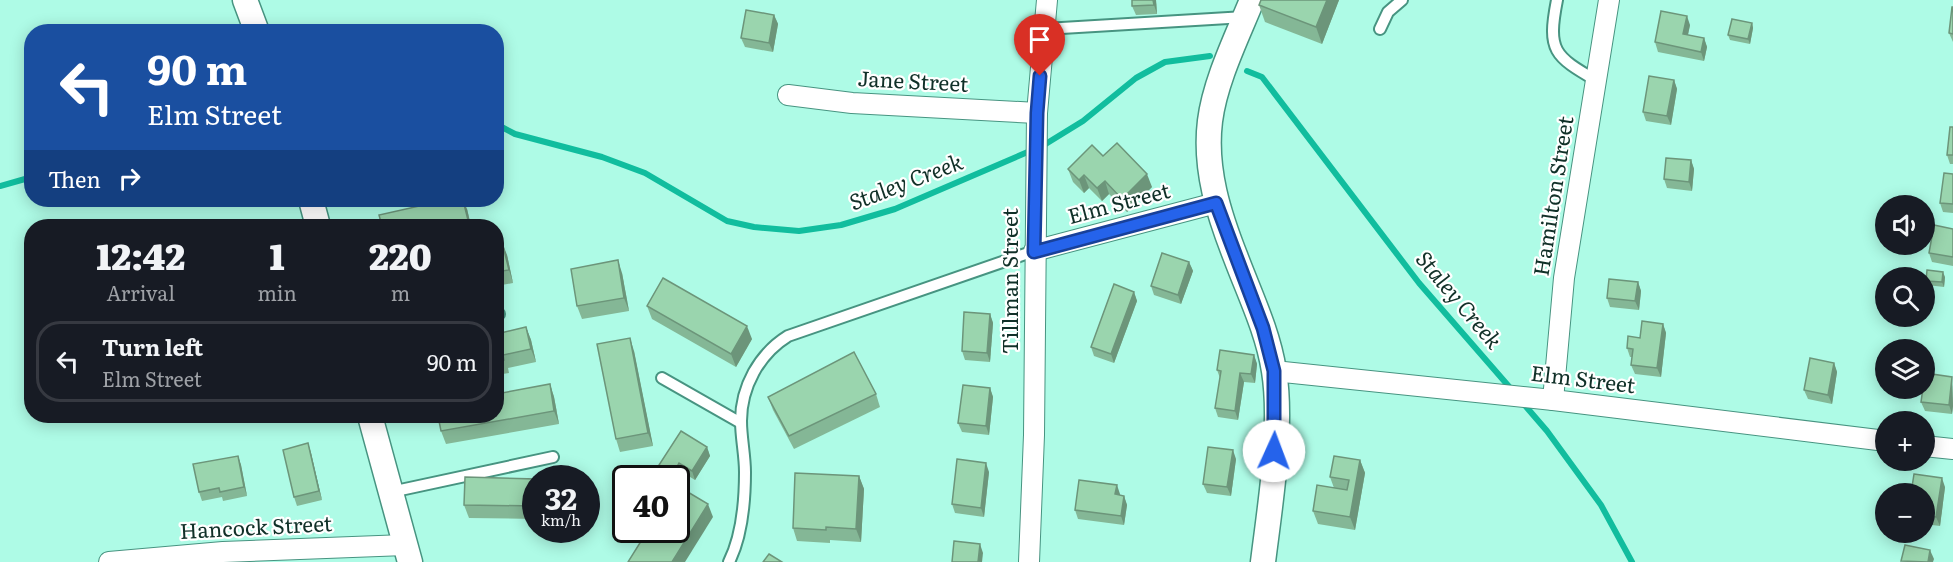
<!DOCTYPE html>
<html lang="en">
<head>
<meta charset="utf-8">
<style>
	body { margin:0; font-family:Literata,serif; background:#20242c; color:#f1f3f6; height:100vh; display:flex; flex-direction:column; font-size:22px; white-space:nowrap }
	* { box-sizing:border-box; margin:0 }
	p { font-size:20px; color:#9ea1a6 }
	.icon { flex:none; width:33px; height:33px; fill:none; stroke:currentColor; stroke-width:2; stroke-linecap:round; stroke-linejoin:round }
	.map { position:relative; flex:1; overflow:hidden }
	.panel { position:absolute; left:24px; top:219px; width:480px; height:204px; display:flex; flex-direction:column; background:#171b24; border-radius:24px; box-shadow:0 3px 15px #0003 }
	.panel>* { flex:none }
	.guide { position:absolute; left:24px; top:24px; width:480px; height:183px; border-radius:24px; box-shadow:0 3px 15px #0003; background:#1a4fa0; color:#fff; overflow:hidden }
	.tools { position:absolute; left:1875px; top:195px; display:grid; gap:12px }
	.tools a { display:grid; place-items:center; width:60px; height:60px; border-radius:50%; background:#171b24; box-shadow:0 3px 15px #0003; font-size:30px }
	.speed { position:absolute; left:522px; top:465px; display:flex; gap:12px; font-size:30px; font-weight:700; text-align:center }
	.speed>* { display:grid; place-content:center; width:78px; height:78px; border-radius:50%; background:#171b24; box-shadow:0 3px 15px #0003; line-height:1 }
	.speed small { font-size:15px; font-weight:400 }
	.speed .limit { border:3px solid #111; border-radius:9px; background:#fff; color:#111 }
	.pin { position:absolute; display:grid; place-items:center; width:51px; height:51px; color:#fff; margin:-62px -26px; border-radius:50% 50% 50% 0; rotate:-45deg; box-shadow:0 0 6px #0007 }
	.pin .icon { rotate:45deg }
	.me { position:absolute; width:66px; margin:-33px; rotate:2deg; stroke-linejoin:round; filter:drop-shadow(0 0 4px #0008) }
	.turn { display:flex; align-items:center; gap:21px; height:126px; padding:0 24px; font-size:27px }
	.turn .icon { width:78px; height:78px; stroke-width:2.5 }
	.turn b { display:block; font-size:42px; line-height:51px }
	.then { display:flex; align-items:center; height:57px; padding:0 24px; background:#0003; gap:12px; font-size:22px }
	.eta { display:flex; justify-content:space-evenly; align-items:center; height:102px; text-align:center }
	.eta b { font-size:36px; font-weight:800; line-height:42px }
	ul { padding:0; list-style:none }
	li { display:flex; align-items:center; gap:18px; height:81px; margin:0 12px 9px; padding:0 12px; border:3px solid #363941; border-radius:24px }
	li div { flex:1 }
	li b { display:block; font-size:22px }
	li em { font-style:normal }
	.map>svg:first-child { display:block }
</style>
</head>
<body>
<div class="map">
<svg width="1953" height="562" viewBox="0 0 1953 562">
	<rect width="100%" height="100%" fill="#aefbe6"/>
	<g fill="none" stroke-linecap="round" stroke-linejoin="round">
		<!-- stream -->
		<g stroke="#11bd9e" stroke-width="6">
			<path d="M1247,71L1262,77L1419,283L1512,390"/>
			<path d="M496,124L515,134L602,157L645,173L727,221L754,227L799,231L841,225L895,209L1044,145L1083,121L1136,78L1165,62L1210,56"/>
			<path d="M0,186L32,177"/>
			<path d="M1522,402L1547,431L1601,505L1632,562"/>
		</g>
		<!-- service casing -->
		<g stroke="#479481" stroke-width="14">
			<g id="service">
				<path d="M1557,0C1547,51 1554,56 1597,81"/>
				<path d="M1045,29L1245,17"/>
				<path d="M1380,29L1388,12L1402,0"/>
				<path d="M496,314H499"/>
				<path d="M662,378L741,423"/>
				<path d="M391,492L553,457"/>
				<path d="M729,562C742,536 745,501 745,472C745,455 741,438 741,421C741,387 759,354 788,336L1034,251"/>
			</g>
		</g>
		<!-- minor casing -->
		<g stroke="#479481" stroke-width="22">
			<g id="minor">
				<path d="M788,95L852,103L1037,113"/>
				<path d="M1034,251L1216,203"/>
				<path d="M1274,371L1553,400L1886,441"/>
				<path d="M1553,400L1564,278L1609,0"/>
				<path d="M1924,446L1953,449"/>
				<path d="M109,562L223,552L405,545"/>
				<path d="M1029,562L1034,435L1037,113L1047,0"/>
			</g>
		</g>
		<!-- tertiary casing -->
		<g stroke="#479481" stroke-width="27">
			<g id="tertiary">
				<path d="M245,0L257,32"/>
				<path d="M1252,0C1237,37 1215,81 1210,121C1204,169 1219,215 1236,258C1250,295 1268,332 1274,371C1283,427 1270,505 1263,562"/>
				<path d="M311,200L318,226"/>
				<path d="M370,416L410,562"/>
			</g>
		</g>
		<!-- service -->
		<use href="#service" stroke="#fff" stroke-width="10"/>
		<!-- minor -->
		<use href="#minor" stroke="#fff" stroke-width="20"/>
		<!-- tertiary -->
		<use href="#tertiary" stroke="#fff" stroke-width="24"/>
	</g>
	<!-- wall -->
	<g fill="#84b796">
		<path d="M1156,0L1157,14L1136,15L1132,6Z"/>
		<path d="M1261,0H1339L1322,44L1265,22L1259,5Z"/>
		<path d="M1953,7V42L1949,33Z"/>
		<path d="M774,15L778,24L773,52L745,47L741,38Z"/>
		<path d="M1752,23L1753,28L1750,44L1730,40L1728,35Z"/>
		<path d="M1690,25L1688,35L1704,38L1707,47L1704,61L1658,52L1655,42Z"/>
		<path d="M1674,80L1677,89L1671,125L1646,121L1643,112Z"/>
		<path d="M1953,127V164H1950L1947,155Z"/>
		<path d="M1103,156L1152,187L1127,212L1109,194L1102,201L1089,188L1084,193L1073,182L1068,169Z"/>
		<path d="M1691,160L1694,169L1692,191L1667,188L1664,179Z"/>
		<path d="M1953,174V213L1943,212L1940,203Z"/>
		<path d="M467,209L471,226H382Z"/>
		<path d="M1953,229V266L1932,262L1929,253Z"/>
		<path d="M496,244L507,255L513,283L496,286Z"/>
		<path d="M1189,262L1193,271L1181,304L1154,295L1151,286Z"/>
		<path d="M622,273L629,311L582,319L577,306Z"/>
		<path d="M1945,277L1944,287L1927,285L1926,281Z"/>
		<path d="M1638,282L1641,291L1639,310L1610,307L1607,298Z"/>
		<path d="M1134,292L1137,301L1114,363L1094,356L1091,347Z"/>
		<path d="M647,306L752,339L736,367L652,319Z"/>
		<path d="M990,314L993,323L990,362L965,360L962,351Z"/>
		<path d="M1663,324L1666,333L1661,377L1635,374L1631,365L1632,357H1630L1627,348L1640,338Z"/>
		<path d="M526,327L531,340L536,362L508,368L509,373L496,375V334Z"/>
		<path d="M634,351L653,446L620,452L616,439Z"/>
		<path d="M1254,355L1257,364L1255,383L1244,382L1238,420L1218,417L1215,408L1220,378L1217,370Z"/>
		<path d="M1834,363L1837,372L1832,404L1808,399L1804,390Z"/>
		<path d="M1952,377L1953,406L1952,414L1925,411L1921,402Z"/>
		<path d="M550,384L554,397L559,424L446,444L441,431Z"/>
		<path d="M990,388L993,397L989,435L962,432L958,423Z"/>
		<path d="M876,394L880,407L794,449L773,410L768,397Z"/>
		<path d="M308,443L311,453L322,500L297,506L294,497Z"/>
		<path d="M707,447L710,456L695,480L682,472L676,482V478H670L663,474L659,465Z"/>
		<path d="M238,456L241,465L247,496L223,501L222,497L202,501L199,492Z"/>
		<path d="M1236,459L1231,496L1207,493L1203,484Z"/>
		<path d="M1360,460L1365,473L1355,530L1318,524L1313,511L1334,488L1330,477Z"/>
		<path d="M989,472L984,517L955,513L952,504Z"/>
		<path d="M859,476L864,489L861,542L830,540V543L797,541L793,528Z"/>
		<path d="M536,479V519L469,518L464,505Z"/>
		<path d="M1945,487L1940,526L1924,524V494Z"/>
		<path d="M1120,494V495L1124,496L1127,505L1124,525L1078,519L1075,510Z"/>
	</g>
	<!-- shaded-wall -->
	<g fill="#6c957a">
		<path d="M1153,0H1156L1157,14L1154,5Z"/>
		<path d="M1327,0H1339L1322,44L1316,27Z"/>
		<path d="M774,15L778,24L773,52L769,43Z"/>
		<path d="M1687,16L1690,25L1686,43L1683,34Z"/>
		<path d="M1752,23L1753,28L1750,44L1748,39Z"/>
		<path d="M1704,38L1707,47L1704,61L1701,52Z"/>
		<path d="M1674,80L1677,89L1671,125L1667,116Z"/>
		<path d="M1691,160L1694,169L1692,191L1689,182Z"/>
		<path d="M1147,174L1152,187L1127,212L1122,199Z"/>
		<path d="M1084,175L1089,188L1084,193L1079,180Z"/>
		<path d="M1105,181L1109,194L1102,201L1097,188Z"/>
		<path d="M463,200L467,209L471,226H470L468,220Z"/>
		<path d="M502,242L507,255L513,283L509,270Z"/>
		<path d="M618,260L622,273L629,311L624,298Z"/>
		<path d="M1189,262L1193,271L1181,304L1178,295Z"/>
		<path d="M1943,272L1945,277L1944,287L1942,282Z"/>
		<path d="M1638,282L1641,291L1639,310L1635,301Z"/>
		<path d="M1134,292L1137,301L1114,363L1111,354Z"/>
		<path d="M990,314L993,323L990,362L987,353Z"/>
		<path d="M1663,324L1666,333L1661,377L1657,368Z"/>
		<path d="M747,326L752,339L736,367L731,354Z"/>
		<path d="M526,327L531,340L536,362L531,349Z"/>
		<path d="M630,338L634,351L653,446L648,433Z"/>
		<path d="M1254,355L1257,364L1255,383L1251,374Z"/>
		<path d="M1834,363L1837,372L1832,404L1828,395Z"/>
		<path d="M1240,373L1244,382L1238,420L1235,411Z"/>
		<path d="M1952,377L1953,406L1952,414L1949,405Z"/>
		<path d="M550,384L554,397L559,424L554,411Z"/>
		<path d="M990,388L993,397L989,435L986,426Z"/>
		<path d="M308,443L311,453L322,500L319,491Z"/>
		<path d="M707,447L710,456L695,480L692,471Z"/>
		<path d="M1233,450L1236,459L1231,496L1227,487Z"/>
		<path d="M238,456L241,465L247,496L244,487Z"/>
		<path d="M1360,460L1365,473L1355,530L1350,517Z"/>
		<path d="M679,463L682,472L676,482V478H675L673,474Z"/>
		<path d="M986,463L989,472L984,517L981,508Z"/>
		<path d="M859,476L864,489L861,542L856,529Z"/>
		<path d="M1942,478L1945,487L1940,526L1936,517Z"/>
		<path d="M1117,485L1120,494L1119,503L1115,494Z"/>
		<path d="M1124,496L1127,505L1124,525L1121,516Z"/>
		<path d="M708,504L713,517L685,562H672Z"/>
		<path d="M980,544L983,553L982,562H978Z"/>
		<path d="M1930,550L1934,559L1933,562H1928Z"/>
	</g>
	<!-- building -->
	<g fill="#9ad5ae" stroke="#6c957a" stroke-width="1.5">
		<path d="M1132,0H1153L1154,5L1132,6Z"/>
		<path d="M1261,0H1327L1316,27L1259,5Z"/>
		<path d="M1952,7H1953V34L1949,33Z"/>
		<path d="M746,10L774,15L769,43L741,38Z"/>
		<path d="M1661,11L1687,16L1683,34L1704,38L1701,52L1655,42Z"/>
		<path d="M1732,19L1752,23L1748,39L1728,35Z"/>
		<path d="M1649,76L1674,80L1667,116L1643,112Z"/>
		<path d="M1950,127H1953V155H1947Z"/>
		<path d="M1117,143L1147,174L1122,199L1105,181L1097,188L1084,175L1079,180L1068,169L1092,145L1103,156Z"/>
		<path d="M1666,158L1691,160L1689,182L1664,179Z"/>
		<path d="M1944,173L1953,174V204L1940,203Z"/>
		<path d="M446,200H463L468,220L440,226H382L379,215Z"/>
		<path d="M1934,225L1953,229V257L1929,253Z"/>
		<path d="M502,242L509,270L496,272V244Z"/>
		<path d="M1162,253L1189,262L1178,295L1151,286Z"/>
		<path d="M618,260L624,298L577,306L571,269Z"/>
		<path d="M1927,270L1943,272L1942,282L1926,281Z"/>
		<path d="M663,278L747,326L731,354L647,306Z"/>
		<path d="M1609,279L1638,282L1635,301L1607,298Z"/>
		<path d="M1114,284L1134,292L1111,354L1091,347Z"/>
		<path d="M964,312L990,314L987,353L962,351Z"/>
		<path d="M1642,321L1663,324L1657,368L1631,365L1633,349L1627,348L1628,336L1640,338Z"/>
		<path d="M526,327L531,349L503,355L504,360L496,361V334Z"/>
		<path d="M630,338L648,433L616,439L597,344Z"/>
		<path d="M1220,350L1254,355L1251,374L1240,373L1235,411L1215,408L1221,371L1217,370Z"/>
		<path d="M854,352L876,394L789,436L768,397Z"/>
		<path d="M1810,358L1834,363L1828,395L1804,390Z"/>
		<path d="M1925,373L1952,377L1949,405L1921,402L1923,388H1924Z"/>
		<path d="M550,384L554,411L441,431L438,416H496V394Z"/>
		<path d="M963,385L990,388L986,426L958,423Z"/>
		<path d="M681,431L707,447L692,471L679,463L673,474L659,465Z"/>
		<path d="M308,443L319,491L294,497L283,450Z"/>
		<path d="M1208,447L1233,450L1227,487L1203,484Z"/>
		<path d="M238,456L244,487L220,492L219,488L199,492L193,464Z"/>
		<path d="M1334,456L1360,460L1350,517L1313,511L1317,485L1347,490L1349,480L1330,477Z"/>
		<path d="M957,459L986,463L981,508L952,504Z"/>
		<path d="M795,473L859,476L856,529L826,527V530L793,528Z"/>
		<path d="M1914,474L1942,478L1936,517L1924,516V494H1905L1906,486L1912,487Z"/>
		<path d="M465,477L536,479V506L464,505Z"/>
		<path d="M1079,480L1117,485L1115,494L1124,496L1121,516L1075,510Z"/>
		<path d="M676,485L708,504L672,562H628L648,530H676Z"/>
		<path d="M954,541L980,544L978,562H952Z"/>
		<path d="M1905,545L1930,550L1928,562L1901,561Z"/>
		<path d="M769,554L782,562H763Z"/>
	</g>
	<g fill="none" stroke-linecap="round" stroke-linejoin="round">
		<!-- route casing -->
		<g stroke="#184099" stroke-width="15">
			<path id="route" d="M1040,76L1037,113L1034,252L1216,203L1263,328L1274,371V451"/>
		</g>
		<!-- route -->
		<use href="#route" stroke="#2563eb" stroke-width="10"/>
	</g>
	<g text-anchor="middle" stroke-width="4.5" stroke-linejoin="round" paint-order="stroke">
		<!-- street labels -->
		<g font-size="21" fill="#103028" stroke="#fff">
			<text transform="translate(913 82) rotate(3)" y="7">Jane Street</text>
			<text transform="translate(1554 196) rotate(-81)" y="7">Hamilton Street</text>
			<text transform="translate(1119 204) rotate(-15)" y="7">Elm Street</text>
			<text transform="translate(1011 281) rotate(-90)" y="7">Tillman Street</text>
			<text transform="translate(1583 380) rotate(7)" y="7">Elm Street</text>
			<text transform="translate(256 528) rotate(-3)" y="7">Hancock Street</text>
		</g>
		<!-- water labels -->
		<g font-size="22" font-style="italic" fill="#113028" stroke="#fff">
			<text transform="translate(906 182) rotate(-21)" y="8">Staley Creek</text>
			<text transform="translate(1459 300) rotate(50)" y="8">Staley Creek</text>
		</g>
	</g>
</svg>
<div class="tools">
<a><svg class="icon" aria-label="sound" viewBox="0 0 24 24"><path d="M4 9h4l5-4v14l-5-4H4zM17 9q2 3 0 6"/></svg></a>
<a><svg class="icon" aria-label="search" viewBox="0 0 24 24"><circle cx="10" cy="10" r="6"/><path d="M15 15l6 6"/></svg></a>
<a><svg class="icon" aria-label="layers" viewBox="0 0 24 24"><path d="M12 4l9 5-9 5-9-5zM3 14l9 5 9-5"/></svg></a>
<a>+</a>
<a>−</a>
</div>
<div class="speed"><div>32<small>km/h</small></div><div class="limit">40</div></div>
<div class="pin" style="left:1040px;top:76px;background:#d93025"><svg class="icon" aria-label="arrive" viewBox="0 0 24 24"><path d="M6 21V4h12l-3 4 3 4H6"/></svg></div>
<svg class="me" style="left:1274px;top:451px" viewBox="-20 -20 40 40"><circle r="19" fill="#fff"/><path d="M0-13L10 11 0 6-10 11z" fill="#2563eb"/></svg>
<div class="guide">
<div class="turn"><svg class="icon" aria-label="left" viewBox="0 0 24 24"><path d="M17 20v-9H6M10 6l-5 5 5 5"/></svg><div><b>90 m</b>Elm Street</div></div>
<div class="then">Then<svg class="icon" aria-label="right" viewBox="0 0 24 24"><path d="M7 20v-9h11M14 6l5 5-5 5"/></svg></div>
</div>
<section class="panel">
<div class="eta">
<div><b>12:42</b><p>Arrival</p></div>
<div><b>1</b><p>min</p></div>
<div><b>220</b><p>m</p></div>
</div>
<ul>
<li><svg class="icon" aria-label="left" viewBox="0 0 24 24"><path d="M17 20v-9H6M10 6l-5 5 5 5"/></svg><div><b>Turn left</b><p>Elm Street</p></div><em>90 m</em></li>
</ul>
</section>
</div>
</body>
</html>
